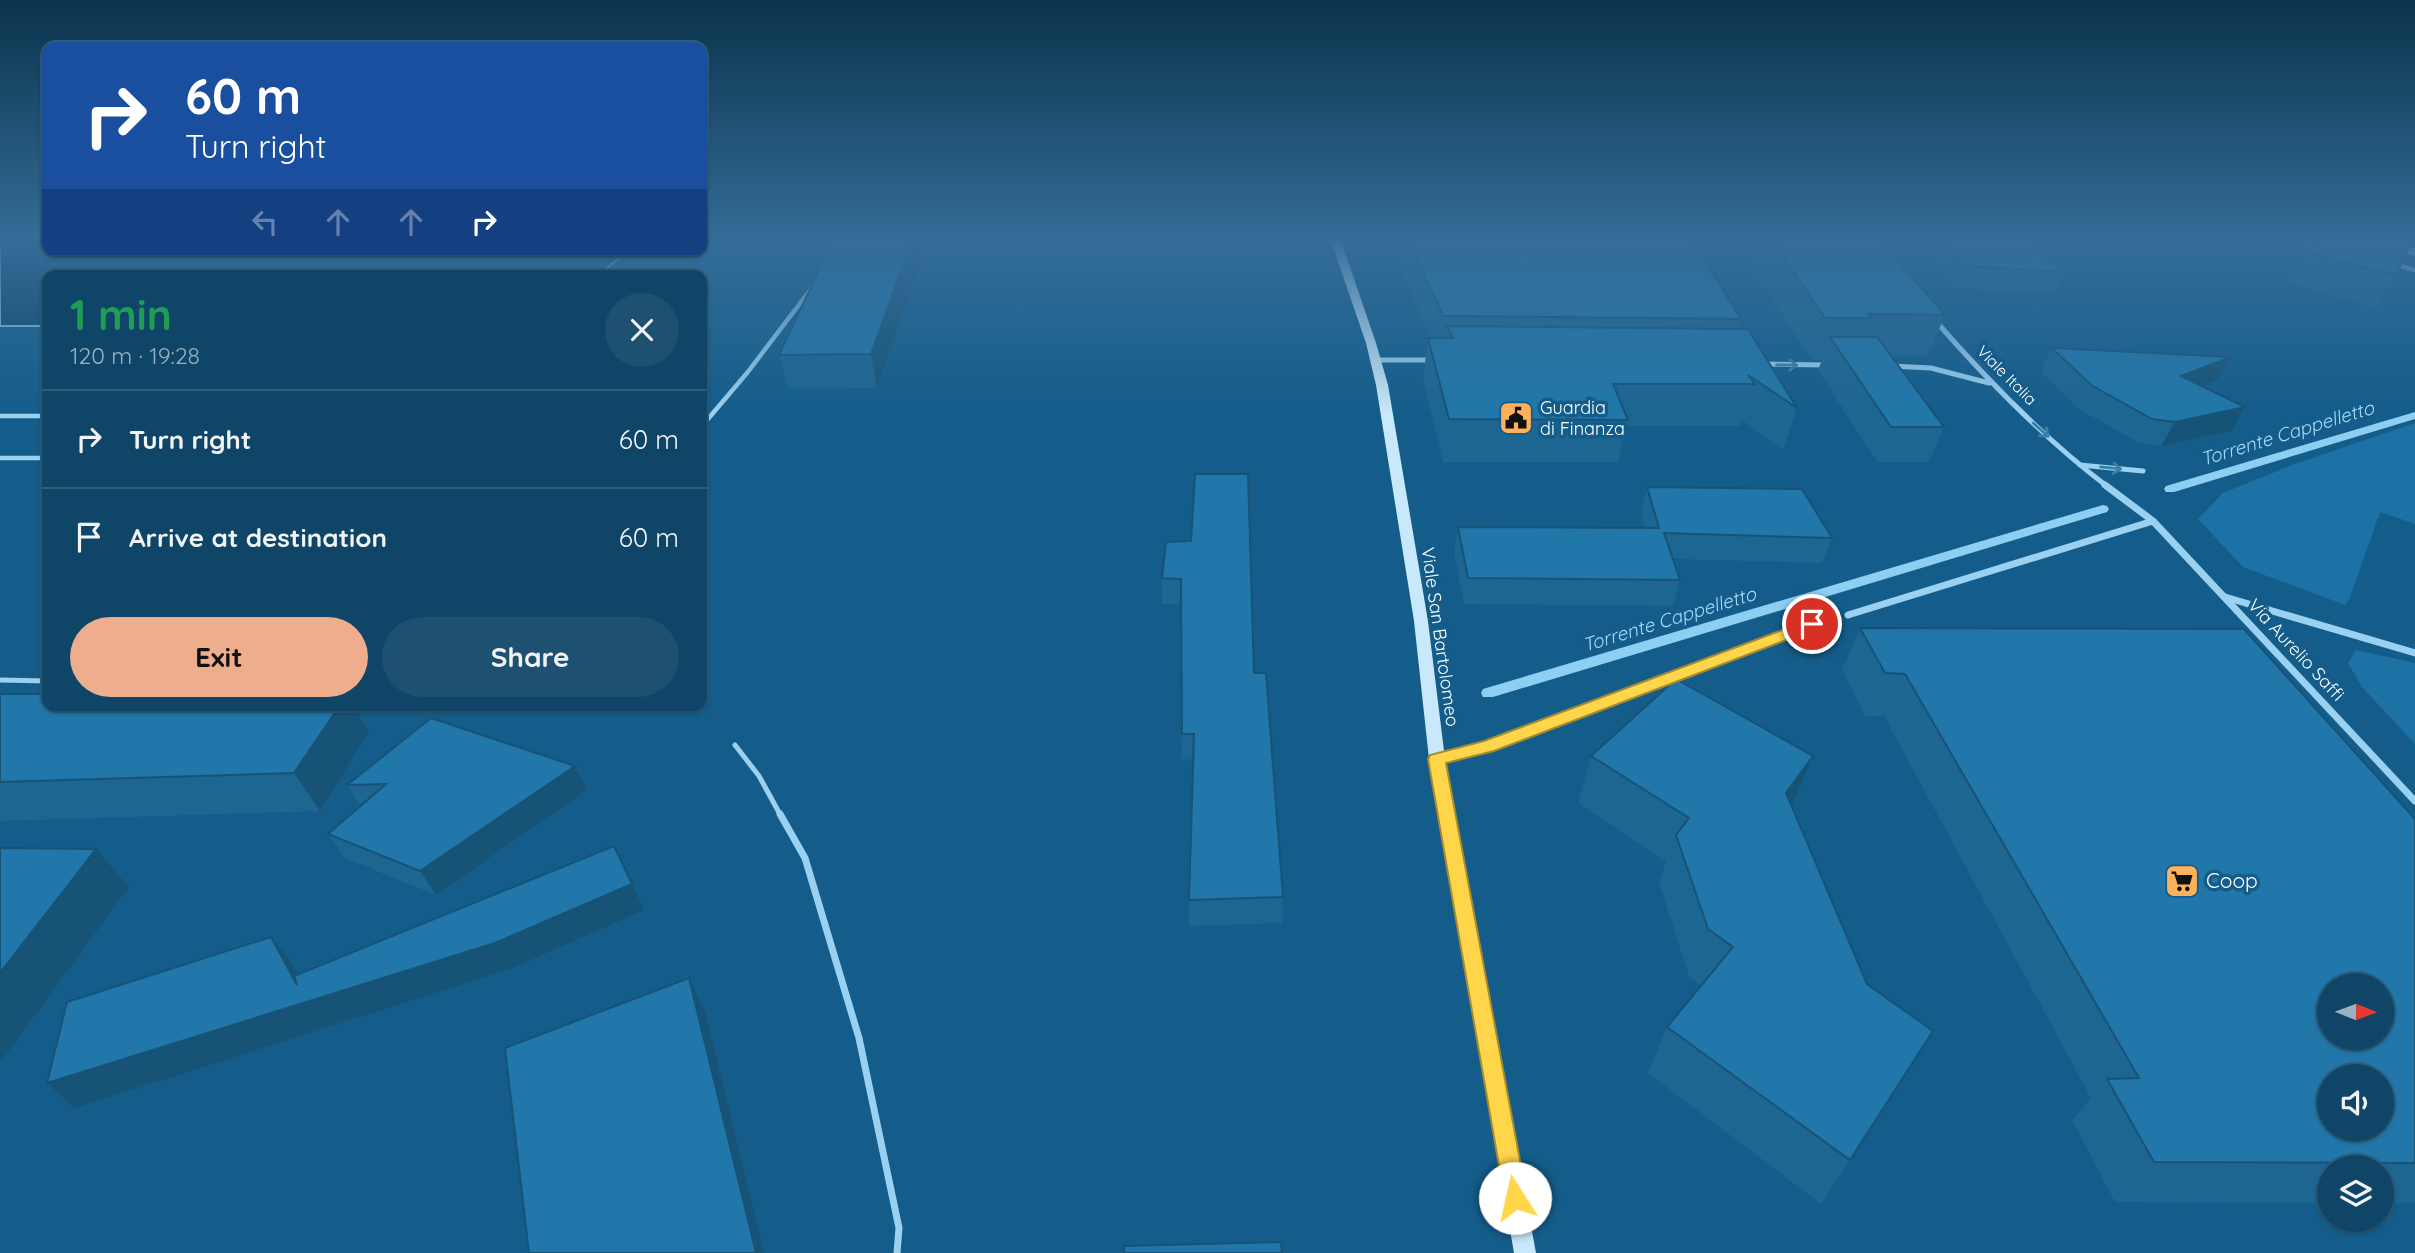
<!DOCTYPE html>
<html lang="en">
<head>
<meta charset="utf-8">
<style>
	body { margin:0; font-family:Quicksand,sans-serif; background:#1d5071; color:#f1f3f6; height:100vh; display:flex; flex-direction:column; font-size:26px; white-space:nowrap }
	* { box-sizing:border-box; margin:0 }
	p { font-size:23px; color:#9bb1c0 }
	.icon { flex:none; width:38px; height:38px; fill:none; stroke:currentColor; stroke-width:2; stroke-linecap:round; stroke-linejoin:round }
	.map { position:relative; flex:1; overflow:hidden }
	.details { position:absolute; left:42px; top:270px; width:665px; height:441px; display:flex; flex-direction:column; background:#0f4668; border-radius:14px; box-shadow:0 2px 5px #0004,0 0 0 2px #2f5e7c }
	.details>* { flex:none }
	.guide { position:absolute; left:42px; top:42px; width:665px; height:214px; border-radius:14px; box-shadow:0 2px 5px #0004,0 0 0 2px #2f5e7c; background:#1a4fa0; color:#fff; overflow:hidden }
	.needle { width:46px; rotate:91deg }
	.controls { position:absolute; left:2317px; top:973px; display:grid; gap:14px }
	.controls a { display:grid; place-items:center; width:77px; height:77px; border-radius:50%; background:#0f4668; box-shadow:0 2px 5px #0004,0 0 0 2px #2f5e7c; font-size:35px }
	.pin { position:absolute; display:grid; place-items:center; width:60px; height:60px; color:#fff; margin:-30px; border:4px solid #fff; border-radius:50%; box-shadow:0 2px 7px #0007 }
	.me { position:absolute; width:77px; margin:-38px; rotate:350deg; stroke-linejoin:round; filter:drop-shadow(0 0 5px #0008) }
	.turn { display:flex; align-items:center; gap:24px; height:147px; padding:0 28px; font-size:32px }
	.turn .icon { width:91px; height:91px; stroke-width:2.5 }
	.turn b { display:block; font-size:49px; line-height:60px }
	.lanes { display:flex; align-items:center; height:66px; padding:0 28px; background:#0003; justify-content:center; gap:35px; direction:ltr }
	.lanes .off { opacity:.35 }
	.round { display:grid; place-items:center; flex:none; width:74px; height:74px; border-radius:37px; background:#1d5071 }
	.summary { display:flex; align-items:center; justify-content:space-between; height:119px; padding:0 28px }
	h1 { font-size:42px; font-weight:700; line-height:52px; color:#1e9e55 }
	.cta { display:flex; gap:14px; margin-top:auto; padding:14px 28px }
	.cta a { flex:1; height:80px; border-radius:42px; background:#eead8d; color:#111; font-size:28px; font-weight:700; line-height:80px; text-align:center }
	.cta a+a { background:#1d5071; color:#f1f3f6 }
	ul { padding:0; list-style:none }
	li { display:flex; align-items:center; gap:21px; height:98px; padding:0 28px; border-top:2px solid #2f5e7c }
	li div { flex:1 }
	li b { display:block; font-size:26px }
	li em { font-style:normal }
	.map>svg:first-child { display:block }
</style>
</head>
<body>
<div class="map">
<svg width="2415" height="1253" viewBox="0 0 2415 1253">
	<rect width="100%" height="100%" fill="#145d8a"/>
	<!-- green -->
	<g fill="#1c72a4">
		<path d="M2415,423V524L2380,512L2349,600L2345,605L2243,567L2198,519L2223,493L2295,464Z"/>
		<path d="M2356,650L2415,663V744L2362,687L2348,663Z"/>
	</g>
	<!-- water -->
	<path fill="#0c4366" stroke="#8dcff3" stroke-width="2" d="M0,238H47V250H628L599,275H47V326H0Z"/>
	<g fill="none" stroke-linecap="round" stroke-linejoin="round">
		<!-- stream -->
		<g fill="#8dcff3" fill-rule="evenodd">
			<path d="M2415,412V419L2174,492H2166L2164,489L2166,486Z"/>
			<path d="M2103,505L2107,506L2109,509L2107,512L1493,697H1483L1481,693L1483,689Z"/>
		</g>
		<!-- lane-far2 -->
		<g stroke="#9bd1f0" stroke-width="4.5">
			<path d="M2288,238L2319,246"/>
			<path d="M2396,265L2415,270"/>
			<path d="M0,416H47"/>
			<path d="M702,426L747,373L811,289"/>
			<path d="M0,458H47"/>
		</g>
		<!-- lane-far1 -->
		<g stroke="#9bd1f0" stroke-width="5">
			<path d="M0,680L47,681"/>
			<path d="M735,745L759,776L781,816"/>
		</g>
		<!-- lane -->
		<path stroke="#9bd1f0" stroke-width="7" d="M780,814L805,858L859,1038L899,1228L897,1253"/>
		<!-- street-far1 -->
		<g stroke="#9bd1f0" stroke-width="5">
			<path d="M1934,319C1987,380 2043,438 2108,487"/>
			<path d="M1376,360H1434"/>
			<path d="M1761,364L1826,365"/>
			<path d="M1891,366L1931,368L1989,383"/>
			<path d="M2080,465L2143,471"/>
		</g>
		<!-- street -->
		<g stroke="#9bd1f0" stroke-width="7">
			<path d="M2105,485L2153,521L2415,801"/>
			<path d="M2225,597L2415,653"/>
			<path d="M1848,615L2153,521"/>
			<path d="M1437,759L1488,746L1812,624"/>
		</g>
		<!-- secondary -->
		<path fill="#c9e8fb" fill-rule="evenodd" d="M1330,238H1340L1376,343L1388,385L1428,621L1445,759L1536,1253H1514L1429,759L1414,621L1376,385L1366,343Z"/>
		<!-- primary -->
		<path fill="#e4f3ff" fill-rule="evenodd" d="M2352,238H2372L2415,248V256Z"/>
	</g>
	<!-- wall -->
	<g fill="#1c6691">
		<path d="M929,238L877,388L788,389L779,355Z"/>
		<path d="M1388,238H1691L1741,319L1738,329L1797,408L1783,450L1743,421L1741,426H1627L1618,462H1443L1423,379L1428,338H1430Z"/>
		<path d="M1733,238H1878L1945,315L1928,356H1891L1944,427L1929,462H1877L1818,370L1822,360H1811Z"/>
		<path d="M1936,238H2051L2058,246L2052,260L2065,272L2055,294L1957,288L1935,266Z"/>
		<path d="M2305,252L2396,275L2376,307L2286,283Z"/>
		<path d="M2052,348L2217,380L2202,386L2231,431L2161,446L2139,443L2079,409L2041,372Z"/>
		<path d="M1647,487L1832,538L1822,563L1673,559L1680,580L1673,606L1464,604L1454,553L1458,527L1645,528L1641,512Z"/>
		<path d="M1166,542L1254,673L1283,897L1282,923L1189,926V900L1194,759L1182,760L1181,604H1162V578Z"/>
		<path d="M1860,628L2415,819V1203H2382V1167H2329V1203L2115,1202L2072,1120L2091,1098L1884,716H1865L1842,670Z"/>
		<path d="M0,694L369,732L320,811L0,821Z"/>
		<path d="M1591,756H1813L1791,805L1850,1160L1821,1204L1648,1073L1667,1027L1701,986L1689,976L1659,882L1666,862L1578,803Z"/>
		<path d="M575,766L587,790L436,895L345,858L328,834L360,806L347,785Z"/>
	</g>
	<!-- shaded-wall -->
	<g fill="#175376">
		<path d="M913,238H929L877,388L871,354Z"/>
		<path d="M2231,357L2217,380L2168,400L2181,376Z"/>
		<path d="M2245,407L2231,431L2161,446L2175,422Z"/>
		<path d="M340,705H353L369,732L320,811L294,773Z"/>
		<path d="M1813,756L1792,804L1765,841L1786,793Z"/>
		<path d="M575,766L587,790L436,895L420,871Z"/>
		<path d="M96,849L129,887L0,1063V973Z"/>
		<path d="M632,884L644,910L510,969L75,1108L47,1083L297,985L271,937L292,963L312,1000Z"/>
		<path d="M689,978L706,1015L764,1253H756Z"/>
	</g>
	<!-- building -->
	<g fill="#2177a9" stroke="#175376" stroke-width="2" fill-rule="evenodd">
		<path d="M834,238H913L871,354L779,355Z"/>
		<path d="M1408,238H1691L1741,319L1443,316Z"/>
		<path d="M1770,238H1878L1945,315L1868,314L1872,318H1825Z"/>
		<path d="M1944,238H2051L2058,246L2036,247L2065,272L1966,266L1943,245Z"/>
		<path d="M2318,238H2413L2396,275L2305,252Z"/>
		<path d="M1447,326L1748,329L1797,408L1748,375L1755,384H1613L1628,420L1449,419L1428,338H1453Z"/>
		<path d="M1830,337H1877L1944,427H1891Z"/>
		<path d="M2052,348L2231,357L2181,376L2245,407L2175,422L2152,419L2091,385Z"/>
		<path d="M1195,474H1248L1254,673H1266L1283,897L1189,900L1194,734H1182L1181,579L1162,578L1166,542L1191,541Z"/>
		<path d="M1647,487L1802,489L1832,538L1664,533L1680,580L1468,578L1458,527L1659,528Z"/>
		<path d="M1860,628L2244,629L2415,819V1163L2154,1162L2107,1079L2139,1078L1905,674L1885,673ZM2329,985H2382V1038H2329ZM2329,1076H2382V1129H2329Z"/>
		<path d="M1676,679L1813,756L1786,793L1867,984L1933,1031L1850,1160L1667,1027L1733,947L1708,929L1676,835L1689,818L1591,756Z"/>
		<path d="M0,694H47V705H340L294,773L0,782Z"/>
		<path d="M431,718L575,766L420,871L328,834L386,784L347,785Z"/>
		<path d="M614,846L632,884L495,943L47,1083L67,1002L271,937L297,985L294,976Z"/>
		<path d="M0,848L96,849L0,973Z"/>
		<path d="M689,978L756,1253H529L505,1048Z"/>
		<path d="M1281,1242L1282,1253H1124V1246Z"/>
	</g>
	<!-- one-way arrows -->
	<defs><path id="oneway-shaft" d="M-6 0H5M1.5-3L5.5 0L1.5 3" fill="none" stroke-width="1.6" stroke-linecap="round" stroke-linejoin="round" transform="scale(1.75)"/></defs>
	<g stroke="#3c80a9">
		<use href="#oneway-shaft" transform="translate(1787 365) rotate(1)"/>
		<use href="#oneway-shaft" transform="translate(2041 430) rotate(42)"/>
		<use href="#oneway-shaft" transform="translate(2111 468) rotate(6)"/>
	</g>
	<!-- sky -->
	<linearGradient id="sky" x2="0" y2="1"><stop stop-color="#0b334c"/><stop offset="0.58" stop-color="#346d98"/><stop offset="1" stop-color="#346d98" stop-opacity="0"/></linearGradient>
	<rect width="2415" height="413" fill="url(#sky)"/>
	<!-- route -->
	<path fill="#ffd54a" stroke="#a68a30" stroke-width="2" d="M1812,619L1820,624L1818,628L1494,751L1446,763L1527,1198L1523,1206L1515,1210L1506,1206L1428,759L1430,755L1484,741Z"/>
	<!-- icons -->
	<defs>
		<g id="civic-square" transform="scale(1.75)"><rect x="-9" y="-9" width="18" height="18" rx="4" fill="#ffb15a" stroke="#145d8a"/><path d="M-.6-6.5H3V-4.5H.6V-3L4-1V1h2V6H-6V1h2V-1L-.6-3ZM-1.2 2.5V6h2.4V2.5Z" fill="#111"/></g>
		<g id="supermarket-square" transform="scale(1.75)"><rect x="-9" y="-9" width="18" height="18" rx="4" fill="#ffb15a" stroke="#145d8a"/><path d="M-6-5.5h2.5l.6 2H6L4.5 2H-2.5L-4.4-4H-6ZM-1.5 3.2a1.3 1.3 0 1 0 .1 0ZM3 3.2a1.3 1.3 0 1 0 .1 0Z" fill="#111"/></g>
	</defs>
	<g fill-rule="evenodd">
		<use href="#civic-square" x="1516" y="418"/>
		<use href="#supermarket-square" x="2182" y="881"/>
	</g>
	<g text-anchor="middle" stroke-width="7" stroke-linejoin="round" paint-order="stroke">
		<!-- far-street labels -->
		<g font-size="16" fill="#fff" stroke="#145d8a">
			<text transform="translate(2007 375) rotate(45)" y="6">Viale Italia</text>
		</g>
		<!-- poi labels -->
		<g font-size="18" fill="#fff" stroke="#145d8a" text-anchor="start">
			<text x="1540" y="414">Guardia<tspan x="1540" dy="21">di Finanza</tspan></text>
		</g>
		<!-- street labels -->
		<g font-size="18" fill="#fff" stroke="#145d8a">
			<text transform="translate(1440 637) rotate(82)" y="6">Viale San Bartolomeo</text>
			<text transform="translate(2296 650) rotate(47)" y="6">Via Aurelio Saffi</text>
		</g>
		<!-- water labels -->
		<g font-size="19" font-style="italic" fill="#a6daf7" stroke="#145d8a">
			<text transform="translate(2287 433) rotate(-17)" y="7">Torrente Cappelletto</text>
			<text transform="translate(1669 619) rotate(-17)" y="7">Torrente Cappelletto</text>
		</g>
		<!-- near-poi labels -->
		<g font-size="21" fill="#fff" stroke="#145d8a" text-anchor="start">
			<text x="2206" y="888">Coop</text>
		</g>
	</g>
</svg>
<div class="controls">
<a><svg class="needle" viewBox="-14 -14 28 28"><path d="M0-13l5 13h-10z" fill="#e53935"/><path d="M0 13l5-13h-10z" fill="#9bb1c0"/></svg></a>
<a><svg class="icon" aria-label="sound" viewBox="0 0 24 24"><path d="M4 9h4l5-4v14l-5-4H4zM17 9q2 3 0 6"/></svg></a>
<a><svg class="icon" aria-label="layers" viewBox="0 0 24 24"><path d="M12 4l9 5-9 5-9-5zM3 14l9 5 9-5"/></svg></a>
</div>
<div class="pin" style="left:1812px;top:624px;background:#d93025"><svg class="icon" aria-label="arrive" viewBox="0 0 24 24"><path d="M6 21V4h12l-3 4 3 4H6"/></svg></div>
<svg class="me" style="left:1515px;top:1198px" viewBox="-20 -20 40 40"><circle r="19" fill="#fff"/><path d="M0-13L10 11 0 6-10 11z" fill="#ffd54a"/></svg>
<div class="guide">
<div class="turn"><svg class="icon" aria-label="right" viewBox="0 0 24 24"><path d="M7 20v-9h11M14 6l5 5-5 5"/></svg><div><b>60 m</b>Turn right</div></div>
<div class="lanes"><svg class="icon off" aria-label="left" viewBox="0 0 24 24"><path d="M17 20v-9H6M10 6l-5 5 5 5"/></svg><svg class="icon off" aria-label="ahead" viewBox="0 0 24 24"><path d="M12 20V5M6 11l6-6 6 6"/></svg><svg class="icon off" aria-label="ahead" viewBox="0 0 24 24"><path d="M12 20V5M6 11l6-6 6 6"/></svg><svg class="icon" aria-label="right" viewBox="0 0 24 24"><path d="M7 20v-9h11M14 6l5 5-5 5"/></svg></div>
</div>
<section class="details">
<div class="summary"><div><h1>1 min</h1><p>120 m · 19:28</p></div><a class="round"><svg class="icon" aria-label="close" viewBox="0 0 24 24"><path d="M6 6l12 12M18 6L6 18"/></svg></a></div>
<ul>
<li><svg class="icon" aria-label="right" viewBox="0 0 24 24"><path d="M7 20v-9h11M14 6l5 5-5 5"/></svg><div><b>Turn right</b></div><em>60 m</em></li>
<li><svg class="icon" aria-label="arrive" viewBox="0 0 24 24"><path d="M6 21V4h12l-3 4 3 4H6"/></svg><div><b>Arrive at destination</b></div><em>60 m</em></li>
</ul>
<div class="cta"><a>Exit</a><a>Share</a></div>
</section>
</div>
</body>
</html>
